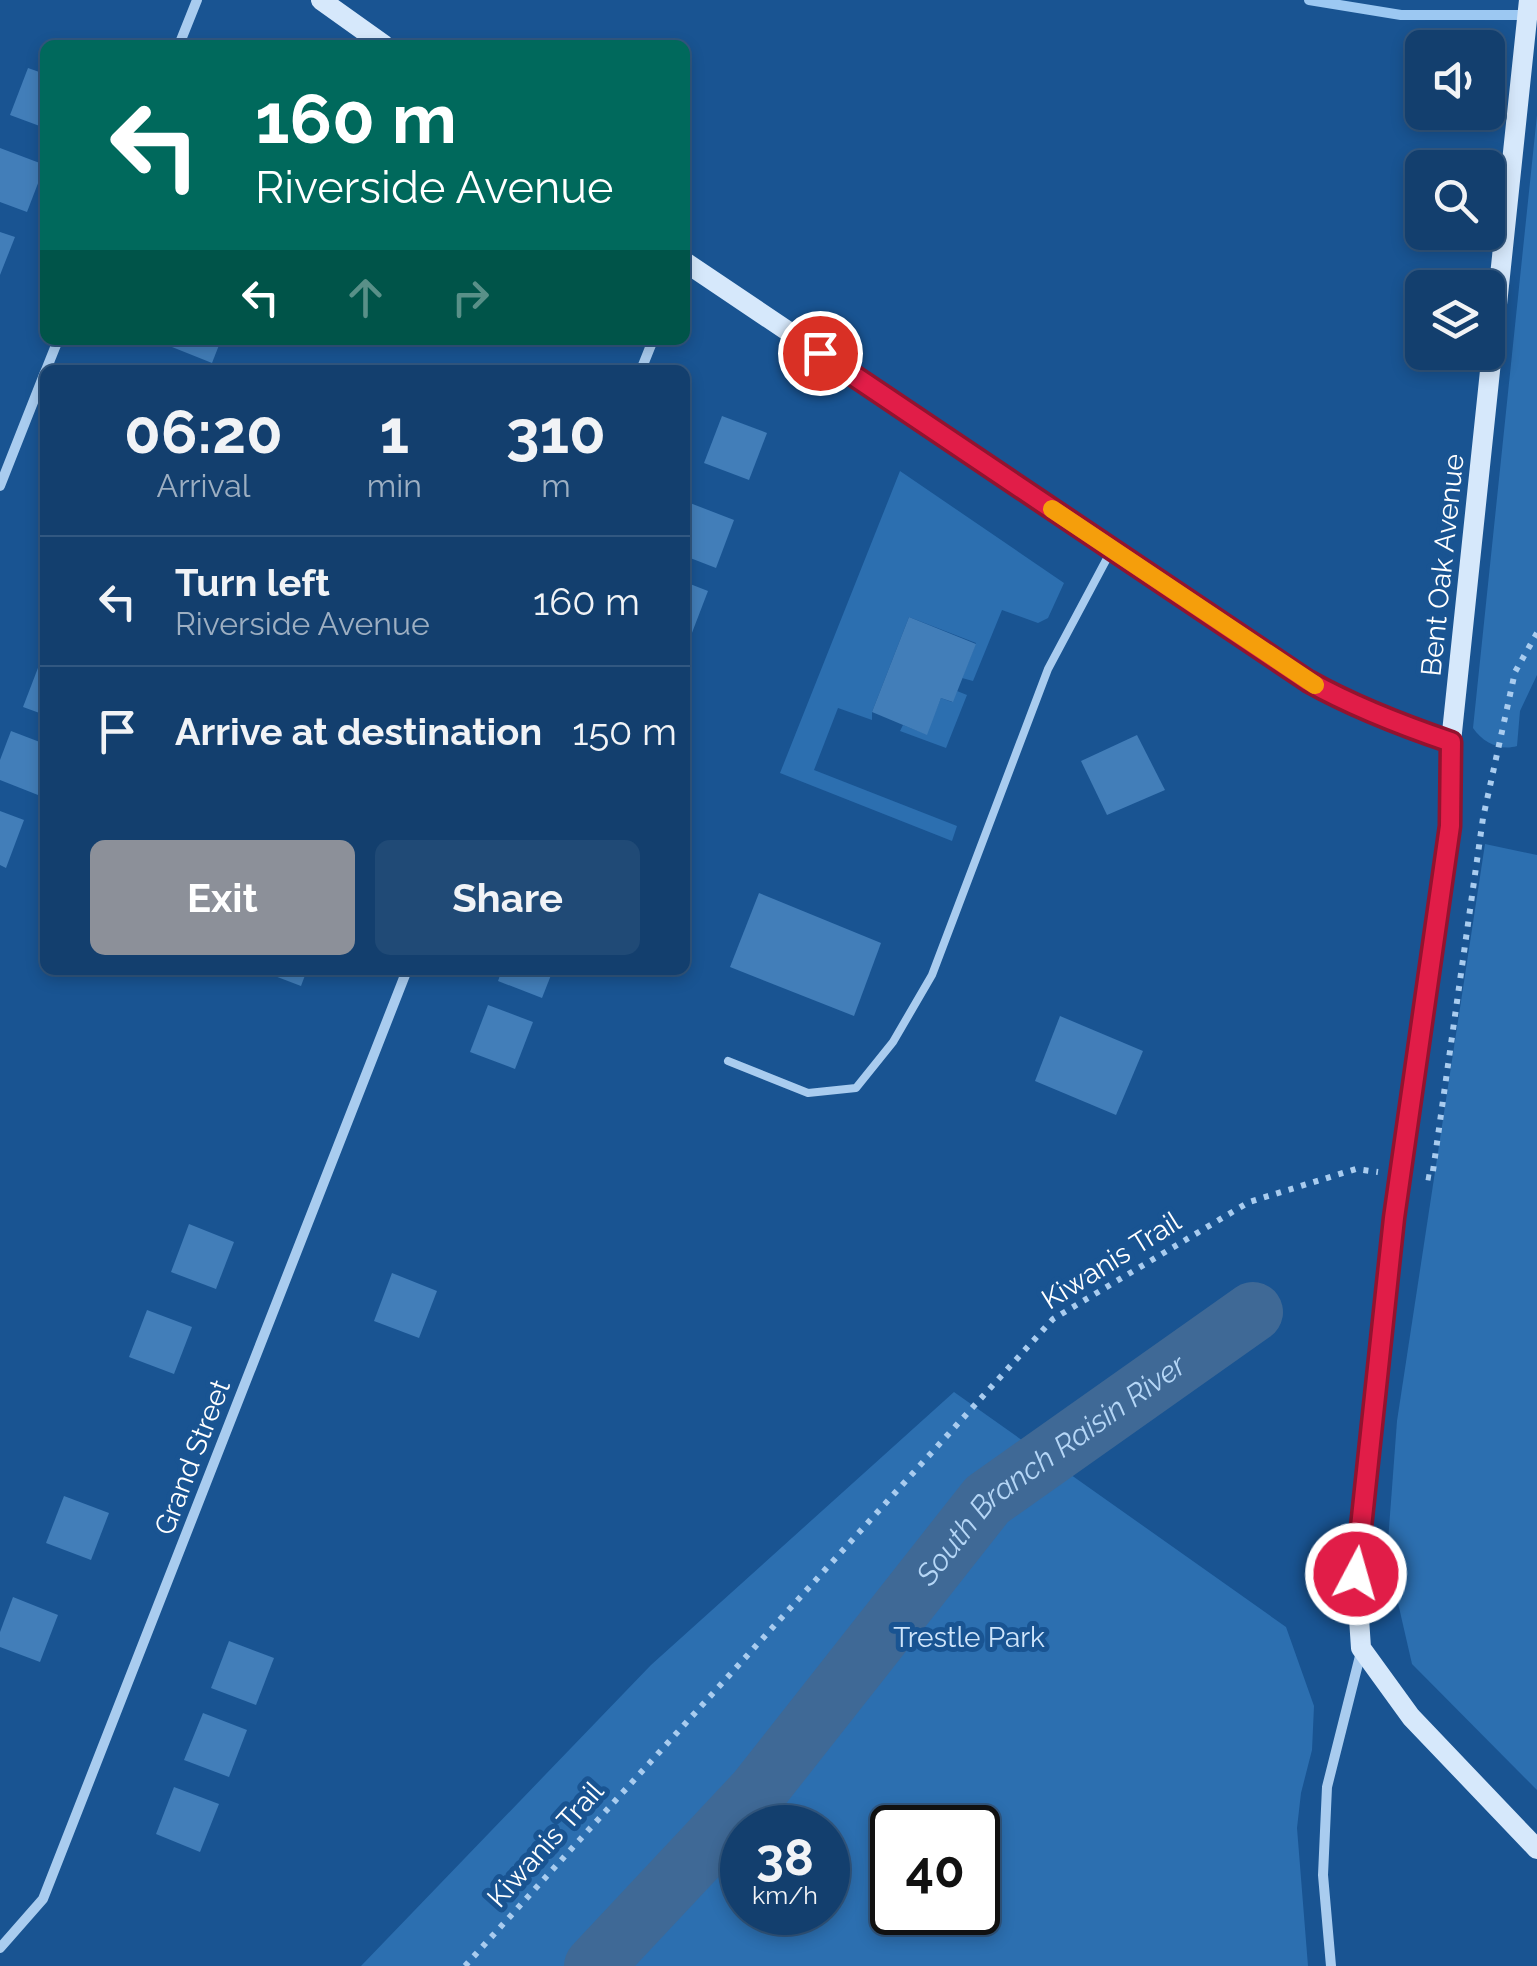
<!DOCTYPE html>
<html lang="en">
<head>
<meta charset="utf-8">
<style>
	body { margin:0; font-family:Raleway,sans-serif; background:#204a76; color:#f1f3f6; height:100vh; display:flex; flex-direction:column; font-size:38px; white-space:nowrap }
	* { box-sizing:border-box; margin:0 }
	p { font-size:32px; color:#9dafc2 }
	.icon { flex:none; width:55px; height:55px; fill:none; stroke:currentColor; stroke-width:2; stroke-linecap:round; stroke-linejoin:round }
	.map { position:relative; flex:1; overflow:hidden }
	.sheet { position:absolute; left:40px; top:365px; width:650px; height:610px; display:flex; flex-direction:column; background:#133f6e; border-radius:15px; box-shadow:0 5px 15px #0003,0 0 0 2px #325881 }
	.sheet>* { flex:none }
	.guide { position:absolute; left:40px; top:40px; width:650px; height:305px; border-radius:15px; box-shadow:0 5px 15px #0003,0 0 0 2px #325881; background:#00695c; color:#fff; overflow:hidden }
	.fabs { position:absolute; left:1405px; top:30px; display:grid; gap:20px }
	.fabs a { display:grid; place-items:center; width:100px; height:100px; border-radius:15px; background:#133f6e; box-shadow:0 5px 15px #0003,0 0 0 2px #325881; font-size:50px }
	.speed { position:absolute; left:720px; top:1805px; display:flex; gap:20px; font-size:50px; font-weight:700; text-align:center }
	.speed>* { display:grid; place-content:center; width:130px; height:130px; border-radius:50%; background:#133f6e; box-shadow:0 5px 15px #0003,0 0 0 2px #325881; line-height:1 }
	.speed small { font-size:25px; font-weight:400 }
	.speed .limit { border:5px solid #111; border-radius:15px; background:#fff; color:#111 }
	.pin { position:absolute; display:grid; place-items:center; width:85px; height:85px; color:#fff; margin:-42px; border:5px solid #fff; border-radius:50%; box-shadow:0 2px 10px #0007 }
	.me { position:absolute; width:110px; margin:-55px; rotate:6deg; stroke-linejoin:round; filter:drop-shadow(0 0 8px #0008) }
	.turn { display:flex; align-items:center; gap:35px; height:210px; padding:0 50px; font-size:45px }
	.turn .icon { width:130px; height:130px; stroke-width:2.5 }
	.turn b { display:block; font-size:70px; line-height:85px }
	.lanes { display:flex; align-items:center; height:95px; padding:0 50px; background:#0003; justify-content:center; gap:50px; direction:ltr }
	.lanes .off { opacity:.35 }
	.eta { display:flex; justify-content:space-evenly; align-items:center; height:170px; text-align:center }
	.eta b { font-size:60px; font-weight:700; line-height:70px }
	.cta { display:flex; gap:20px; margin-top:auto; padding:20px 50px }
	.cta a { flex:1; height:115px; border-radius:15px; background:#8c9099; color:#fff; font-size:40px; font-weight:700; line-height:115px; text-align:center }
	.cta a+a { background:#204a76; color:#f1f3f6 }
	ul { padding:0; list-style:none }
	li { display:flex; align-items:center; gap:30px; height:130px; padding:0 50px; border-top:2px solid #325881 }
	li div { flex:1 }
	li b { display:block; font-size:38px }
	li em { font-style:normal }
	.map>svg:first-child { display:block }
</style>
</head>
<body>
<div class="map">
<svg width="1537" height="1966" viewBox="0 0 1537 1966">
	<rect width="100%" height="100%" fill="#195492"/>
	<!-- green -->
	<g fill="#2c6fb0" fill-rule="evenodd">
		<path d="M1537,115V675L1520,711L1517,746C1501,751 1483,743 1473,728Z"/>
		<path d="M900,471L1064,583L1048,618L1038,623L1002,610L973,681L962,678L976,643L909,617L872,712V720L838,708L814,770L957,826L952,841L780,773Z"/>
		<path d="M957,691L967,695L946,748L900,731L903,725L926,734L941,698L952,702Z"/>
		<path d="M1485,844L1537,855V1790L1412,1664L1387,1555L1397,1421Z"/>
		<path d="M954,1392L1286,1627L1314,1706L1312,1750L1301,1793L1297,1828L1308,1966H361L651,1665ZM742,1828H828V1912H742ZM892,1828H978V1912H892Z"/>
	</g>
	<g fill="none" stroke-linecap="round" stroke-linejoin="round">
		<!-- stream -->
		<path stroke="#9cc8f2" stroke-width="10" d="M1309,0L1401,15H1527"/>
		<!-- river -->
		<path stroke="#3f6996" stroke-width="60" id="s1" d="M594,1966L757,1792L987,1500L1253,1312"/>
	</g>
	<!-- building -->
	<g fill="#427eb9">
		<path d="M28,68L45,74V128L10,115Z"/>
		<path d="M0,148L45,165L27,212L0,202Z"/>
		<path d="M0,232L15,237L0,275Z"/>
		<path d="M169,340H221L212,363L167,345Z"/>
		<path d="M722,416L767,433L749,480L704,463Z"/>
		<path d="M690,503L734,520L716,568L685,556V515Z"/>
		<path d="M685,582L708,591L690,638L685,636Z"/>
		<path d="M909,617L976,644L953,702L941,698L927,735L872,712Z"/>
		<path d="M41,660L45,661V715L23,707Z"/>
		<path d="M11,731L45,744V776L38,795L0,780V760Z"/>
		<path d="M1137,735L1165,790L1107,815L1081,761Z"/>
		<path d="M0,811L24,820L6,868L0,865Z"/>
		<path d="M759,893L881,943L854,1016L730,967Z"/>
		<path d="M259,970H307L301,986Z"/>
		<path d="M502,970H553L542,998L498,981Z"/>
		<path d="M488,1005L533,1022L515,1069L470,1052Z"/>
		<path d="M1060,1016L1143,1051L1116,1115L1035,1081Z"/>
		<path d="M189,1224L234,1242L216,1289L171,1272Z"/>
		<path d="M392,1273L437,1291L419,1338L374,1321Z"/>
		<path d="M147,1310L192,1327L174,1374L129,1357Z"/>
		<path d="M64,1496L109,1513L91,1560L46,1543Z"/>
		<path d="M13,1597L58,1615L40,1662L0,1647V1632Z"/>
		<path d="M229,1641L274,1658L256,1705L211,1688Z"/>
		<path d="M203,1713L247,1730L229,1777L184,1760Z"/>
		<path d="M174,1787L219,1804L200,1852L156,1834Z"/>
	</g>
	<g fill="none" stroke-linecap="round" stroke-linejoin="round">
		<!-- path -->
		<g stroke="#a9ccef" stroke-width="6" stroke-dasharray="5 8" stroke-linecap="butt">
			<path d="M1426,1177L1432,1178L1483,818L1515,672L1537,633"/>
			<path d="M465,1966L1053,1319L1249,1202L1356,1169L1378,1172"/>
		</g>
		<!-- lane -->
		<path stroke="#a9ccef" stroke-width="8" d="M728,1061L808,1093L856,1088L893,1042L932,975L1048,669L1112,549"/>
		<!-- street -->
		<g stroke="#a9ccef" stroke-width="10">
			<path d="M179,45L197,0"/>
			<path d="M46,370L58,340"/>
			<path d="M641,370L653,340"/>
			<path d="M0,486L45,372"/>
			<path d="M0,1948L43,1899L407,970"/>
			<path d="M1331,1966L1323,1875L1327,1787L1361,1652"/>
		</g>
		<!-- secondary -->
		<g stroke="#d6e8fb" stroke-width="20">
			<path d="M321,0L384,45"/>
			<path d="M1529,0L1451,742L1450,827L1394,1218L1356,1574L1361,1648L1411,1717L1537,1849"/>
			<path d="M685,262L1308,681C1354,707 1401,725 1451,742"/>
		</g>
	</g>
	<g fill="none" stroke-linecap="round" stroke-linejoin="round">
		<!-- route casing -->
		<g stroke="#92132f" stroke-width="25">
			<path id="route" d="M820,353L1308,681C1354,707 1401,725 1451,742L1450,826L1394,1218L1356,1574"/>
		</g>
		<!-- route -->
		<use href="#route" stroke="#e11d48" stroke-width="18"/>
		<!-- slow -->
		<path stroke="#f59e0b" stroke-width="18" d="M1052,509L1315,685"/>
	</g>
	<g text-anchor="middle" stroke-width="10" stroke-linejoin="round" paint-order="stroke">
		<!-- street labels -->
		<g font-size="28" fill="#fff" stroke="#195492">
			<text transform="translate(1442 565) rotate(-84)" y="10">Bent Oak Avenue</text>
			<text transform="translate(1111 1260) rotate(-32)" y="10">Kiwanis Trail</text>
			<text transform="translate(192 1457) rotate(-69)" y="10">Grand Street</text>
			<text transform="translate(545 1844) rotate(-48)" y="10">Kiwanis Trail</text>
		</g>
		<!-- park labels -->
		<g font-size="28" fill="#cfe5fb" stroke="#195492">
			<text x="969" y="1647">Trestle Park</text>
		</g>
		<!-- water labels -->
		<g font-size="30" font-style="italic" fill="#b5d6f6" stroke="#195492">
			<text dy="10" stroke="none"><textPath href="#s1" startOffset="678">South Branch Raisin River</textPath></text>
		</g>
	</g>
</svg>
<div class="fabs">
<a><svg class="icon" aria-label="sound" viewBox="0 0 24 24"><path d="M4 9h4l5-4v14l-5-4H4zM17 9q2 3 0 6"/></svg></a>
<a><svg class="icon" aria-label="search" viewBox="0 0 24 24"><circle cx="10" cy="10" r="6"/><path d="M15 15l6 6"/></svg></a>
<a><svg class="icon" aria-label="layers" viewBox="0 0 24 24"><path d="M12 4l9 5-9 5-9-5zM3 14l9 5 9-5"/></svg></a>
</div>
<div class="speed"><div>38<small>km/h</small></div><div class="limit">40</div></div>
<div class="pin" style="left:820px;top:353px;background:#d93025"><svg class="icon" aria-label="arrive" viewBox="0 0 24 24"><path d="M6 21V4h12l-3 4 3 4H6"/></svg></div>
<svg class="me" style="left:1356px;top:1574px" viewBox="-20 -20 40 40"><circle r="17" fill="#e11d48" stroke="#fff" stroke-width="3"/><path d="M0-11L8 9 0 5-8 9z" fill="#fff"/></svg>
<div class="guide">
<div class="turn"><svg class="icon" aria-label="left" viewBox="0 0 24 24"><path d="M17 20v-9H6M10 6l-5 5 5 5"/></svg><div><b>160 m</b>Riverside Avenue</div></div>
<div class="lanes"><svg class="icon" aria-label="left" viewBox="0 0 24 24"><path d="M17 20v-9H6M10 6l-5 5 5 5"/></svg><svg class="icon off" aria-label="ahead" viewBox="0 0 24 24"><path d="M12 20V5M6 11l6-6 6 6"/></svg><svg class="icon off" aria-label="right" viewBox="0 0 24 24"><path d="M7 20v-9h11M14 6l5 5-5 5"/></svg></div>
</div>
<section class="sheet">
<div class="eta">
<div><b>06:20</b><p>Arrival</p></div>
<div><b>1</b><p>min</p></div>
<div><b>310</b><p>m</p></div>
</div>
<ul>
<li><svg class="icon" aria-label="left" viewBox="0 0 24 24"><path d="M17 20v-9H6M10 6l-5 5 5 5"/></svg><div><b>Turn left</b><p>Riverside Avenue</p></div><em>160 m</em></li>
<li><svg class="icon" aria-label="arrive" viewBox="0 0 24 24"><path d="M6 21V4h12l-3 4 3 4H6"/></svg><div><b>Arrive at destination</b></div><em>150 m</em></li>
</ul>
<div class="cta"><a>Exit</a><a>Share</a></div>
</section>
</div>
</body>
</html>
